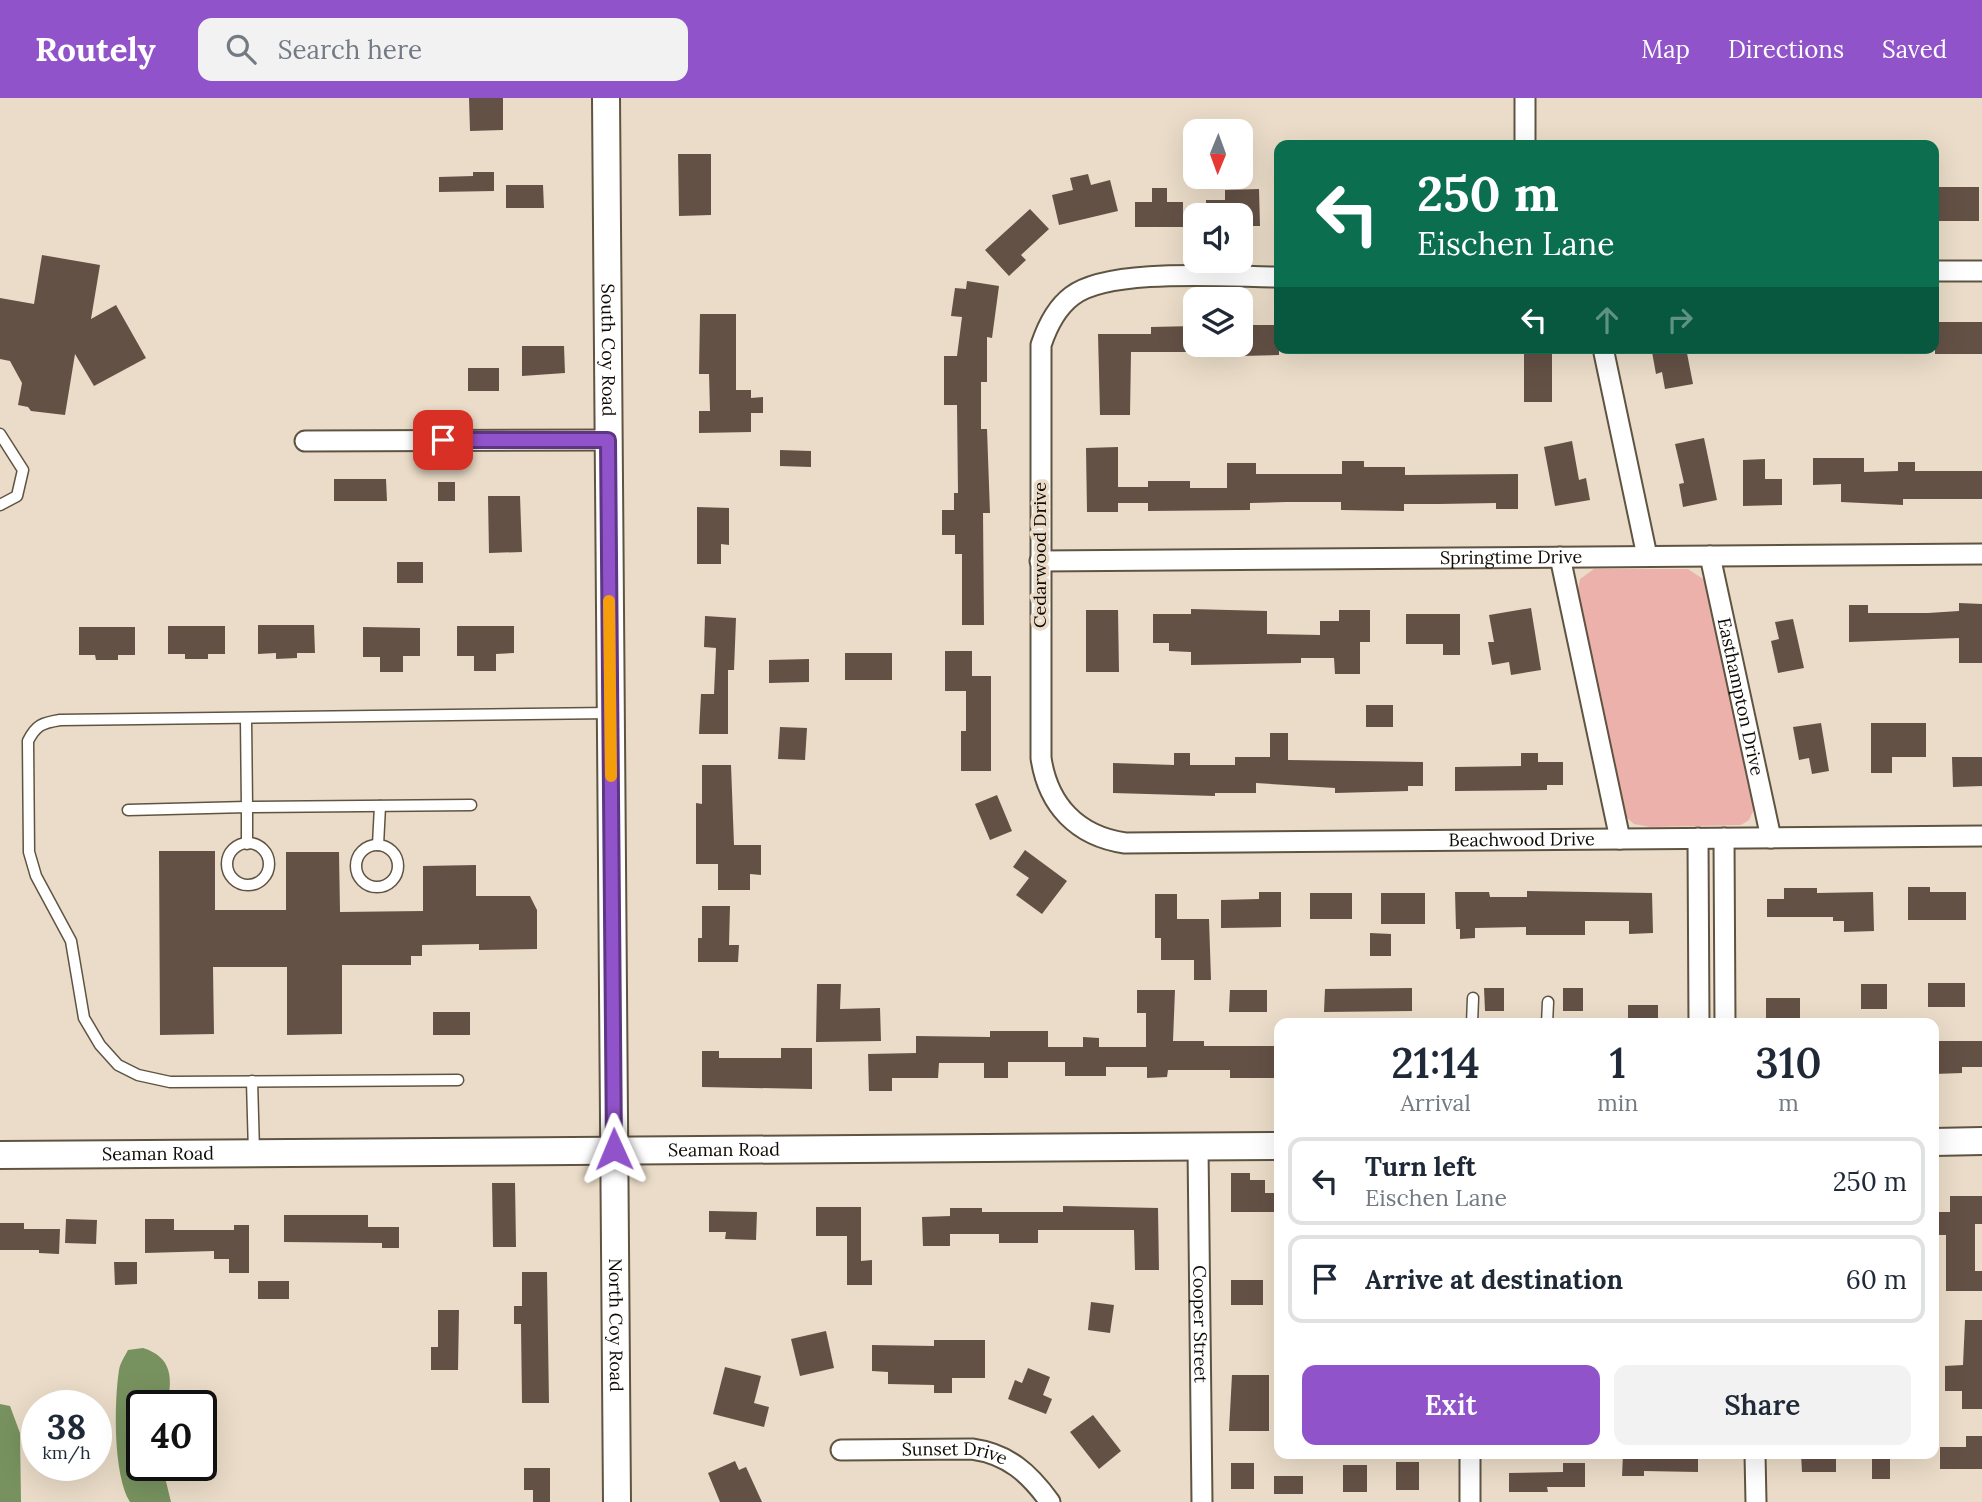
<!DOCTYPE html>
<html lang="en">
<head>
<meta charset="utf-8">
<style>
	body { margin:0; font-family:Lora,serif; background:#f2f2f3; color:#1f2937; height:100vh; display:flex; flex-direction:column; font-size:26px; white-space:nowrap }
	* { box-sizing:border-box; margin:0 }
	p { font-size:23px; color:#747a83 }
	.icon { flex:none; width:38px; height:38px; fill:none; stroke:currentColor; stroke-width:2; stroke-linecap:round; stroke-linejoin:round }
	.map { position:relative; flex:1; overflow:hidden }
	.panel { position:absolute; left:1274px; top:920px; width:665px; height:441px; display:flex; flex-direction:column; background:#fff; border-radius:14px; box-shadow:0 7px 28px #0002 }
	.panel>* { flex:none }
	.top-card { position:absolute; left:1274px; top:42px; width:665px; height:214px; border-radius:14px; box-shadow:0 7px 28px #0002; background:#0b6e4f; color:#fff; overflow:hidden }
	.needle { width:46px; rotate:181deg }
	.controls { position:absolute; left:1183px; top:21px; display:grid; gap:14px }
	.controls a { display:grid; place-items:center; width:70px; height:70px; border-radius:14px; background:#fff; box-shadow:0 7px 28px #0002; font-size:35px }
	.speed { position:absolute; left:21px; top:1292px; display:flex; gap:14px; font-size:35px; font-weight:700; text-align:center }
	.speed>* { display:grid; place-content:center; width:91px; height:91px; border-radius:50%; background:#fff; box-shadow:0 7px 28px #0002; line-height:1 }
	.speed small { font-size:18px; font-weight:400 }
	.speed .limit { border:4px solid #111; border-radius:10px; background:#fff; color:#111 }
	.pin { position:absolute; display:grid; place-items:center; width:60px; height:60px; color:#fff; margin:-30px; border-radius:14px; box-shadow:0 4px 10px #0006 }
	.me { position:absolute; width:77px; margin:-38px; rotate:359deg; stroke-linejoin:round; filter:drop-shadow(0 0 5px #0008) }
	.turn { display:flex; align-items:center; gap:24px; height:147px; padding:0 28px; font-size:32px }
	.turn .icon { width:91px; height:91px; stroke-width:2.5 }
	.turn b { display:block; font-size:49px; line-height:60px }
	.lanes { display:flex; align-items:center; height:66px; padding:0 28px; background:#0003; justify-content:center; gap:35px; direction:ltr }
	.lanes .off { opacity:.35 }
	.eta { display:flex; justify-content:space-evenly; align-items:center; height:119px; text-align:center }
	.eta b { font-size:42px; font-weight:600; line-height:49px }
	.primary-button { display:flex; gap:14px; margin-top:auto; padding:14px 28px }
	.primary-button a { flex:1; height:80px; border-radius:14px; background:#9053c9; color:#fff; font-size:28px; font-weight:600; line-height:80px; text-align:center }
	.primary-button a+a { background:#f2f2f3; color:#1f2937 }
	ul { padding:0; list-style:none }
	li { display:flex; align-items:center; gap:21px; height:88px; margin:0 14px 10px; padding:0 14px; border:4px solid #e0e1e3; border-radius:14px }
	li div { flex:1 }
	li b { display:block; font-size:26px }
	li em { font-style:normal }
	header { display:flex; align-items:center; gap:42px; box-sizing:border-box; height:98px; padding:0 35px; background:#9053c9; color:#fff }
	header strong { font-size:33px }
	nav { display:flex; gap:38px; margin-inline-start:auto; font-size:24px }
	.search { width:490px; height:63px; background:#f2f2f3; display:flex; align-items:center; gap:18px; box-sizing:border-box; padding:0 24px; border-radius:14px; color:#747a83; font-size:26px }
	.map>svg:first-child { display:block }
</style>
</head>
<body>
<header>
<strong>Routely</strong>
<div class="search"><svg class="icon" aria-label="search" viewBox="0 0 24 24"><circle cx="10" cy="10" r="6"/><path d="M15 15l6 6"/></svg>Search here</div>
<nav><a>Map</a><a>Directions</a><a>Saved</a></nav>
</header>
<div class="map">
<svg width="1982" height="1404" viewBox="0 0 1982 1404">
	<rect width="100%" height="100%" fill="#eadcc8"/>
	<!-- green -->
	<path fill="#ecb1ab" d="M1594,471H1688L1706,483L1755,709L1749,722L1741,727L1650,729L1634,726L1625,718L1577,497L1580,481Z"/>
	<!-- water -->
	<g fill="#78925f">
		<path d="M143,1250C172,1259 173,1280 167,1307H142V1367H162L171,1404H130C113,1377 114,1304 119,1272C120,1265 125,1258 128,1252Z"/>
		<path d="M0,1306L10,1308L20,1335L21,1404H0Z"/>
	</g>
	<!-- building -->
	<g fill="#645146">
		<path d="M469,0H503V32L470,33Z"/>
		<path d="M678,56H711V117L679,118Z"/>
		<path d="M473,74H494V93L439,94V79L473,78Z"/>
		<path d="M1088,76L1091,87L1110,82L1118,113L1059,127L1052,97L1073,92L1070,80Z"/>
		<path d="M506,87H543L544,110H506Z"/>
		<path d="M1934,89H1979V123H1936Z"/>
		<path d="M1152,90H1167V104H1183V129H1135V104H1152Z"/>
		<path d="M1259,91L1260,128H1241V117H1206V102H1225V92Z"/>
		<path d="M1030,111L1049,131L1021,157L1026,162L1009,178L985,152Z"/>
		<path d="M42,157L100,167L91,221L116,207L146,260L94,288L75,256L65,317L31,313L28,309L18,307L22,285L10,263L0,261V200L34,206Z"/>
		<path d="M967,183L999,188L992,240L987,239V284H981V331H987L990,415H983L984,527H962V456H955V437H942V412H954V395H958L957,307H944V258H957L962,219L951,218L955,190L966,191Z"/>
		<path d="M700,216H736V292H751V300L763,299V315H751V334L699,335V313H710L709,276H699Z"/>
		<rect x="1935" y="224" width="47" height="32"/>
		<path d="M1241,227H1279V257L1241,258Z"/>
		<path d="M1195,228V254H1131L1130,317H1100L1098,236H1151V229Z"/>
		<path d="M522,248H564L565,275L522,278Z"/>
		<rect x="1524" y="250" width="28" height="54"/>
		<path d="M1656,250H1686L1693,286L1665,291L1662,274L1656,276L1652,254L1657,253Z"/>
		<rect x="468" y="270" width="31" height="23"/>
		<path d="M1704,340L1717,402L1683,409L1679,386L1684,385L1675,346Z"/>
		<path d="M1572,343L1579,382L1586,380L1590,402L1555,408L1544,349Z"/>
		<path d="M1118,349V389H1148V383H1190V390H1227V365H1256V376H1342V363H1364V369H1405V377L1518,376V411H1496V405L1439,406H1404V413L1341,412V404H1286L1250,405V412L1148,413V405H1118V414H1087L1086,350Z"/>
		<path d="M780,352L811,353V369L780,368Z"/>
		<path d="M1813,360H1864V374L1898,373V364H1915V373H1982V401H1903V407L1841,404V386L1813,387Z"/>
		<path d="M1765,361V381H1782V407L1743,408V362Z"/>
		<path d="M334,381H386L387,403H334Z"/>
		<rect x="438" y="384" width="17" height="19"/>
		<path d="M488,398H520L522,454L489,455Z"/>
		<path d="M697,409L729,410V447L721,446V466H697Z"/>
		<rect x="397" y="464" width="26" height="21"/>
		<path d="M1959,505L1982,506V565H1959V540L1849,544V507H1868V515H1928L1959,513Z"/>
		<path d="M1531,510L1541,572L1511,577L1509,564L1492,567L1488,544H1494L1489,517Z"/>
		<path d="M1191,511L1267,513V536L1320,537V523H1339V512H1370V544H1360V576H1335L1334,560H1301V565L1191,567V554L1169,553V545H1153V516H1191Z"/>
		<path d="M1086,512H1118L1119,574H1086Z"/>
		<path d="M1406,516H1460V557H1443V546H1406Z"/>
		<path d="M705,518L736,520L734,572H728V636H699L701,596H714L716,550L704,549Z"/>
		<path d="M1793,521L1804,570L1778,575L1771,543L1779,541L1775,524Z"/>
		<path d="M258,527H314L315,555H297V560L276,561V555L258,556Z"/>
		<path d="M168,528H225V556H208V561H185V556H168Z"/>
		<path d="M457,528H514V555L496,556V573H474V558H457Z"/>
		<path d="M79,529H135V557H118V562H96L95,557H79Z"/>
		<path d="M363,529L420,530V558H403V574H380V559H363Z"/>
		<path d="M945,553H972V578H991V673H961V633H966V593H945Z"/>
		<rect x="845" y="555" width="47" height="27"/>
		<path d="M809,561V584L769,585V562Z"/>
		<rect x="1366" y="607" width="27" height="22"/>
		<path d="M1821,625L1829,673L1812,676L1809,660L1799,662L1793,629Z"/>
		<path d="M1871,625H1926V659H1892V675H1871Z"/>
		<path d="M780,629L807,630L805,662L778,661Z"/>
		<path d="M1270,635H1288V662L1423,664V688H1408V693L1335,695V690L1256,685V695H1215V698L1113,695V665L1174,667V655H1190V667H1235V659H1270Z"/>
		<path d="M1521,655H1538V664H1563V687H1547V692L1455,693V669L1521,668Z"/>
		<path d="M1952,659H1982V688L1953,689Z"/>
		<path d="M702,667H731L734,747H761V777L750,776V792H718V766H696V705L702,706Z"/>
		<path d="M997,697L1012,733L990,742L975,706Z"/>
		<path d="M1025,752L1067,783L1042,816L1016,797L1029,780L1013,769Z"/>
		<path d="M159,753H215V812H286V754H339L340,814L423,813V768L476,767V798H530L537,812V851L479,852V846L422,847V858H411V867H342V936L287,937V869H213L214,936L160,937Z"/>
		<path d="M1908,789H1930V794H1966V822H1908Z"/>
		<path d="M1784,790H1817V795L1873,794L1874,833L1844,834V823H1833V819H1767V801H1784Z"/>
		<path d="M1527,793L1652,795L1653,835L1629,836V823H1585V837H1526V829L1475,830V840L1460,841V831H1456L1455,794H1489L1490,799H1527Z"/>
		<path d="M1259,794H1281V829L1221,830V802L1259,801Z"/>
		<rect x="1310" y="795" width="42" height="26"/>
		<rect x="1381" y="795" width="44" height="31"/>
		<path d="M1155,796H1177V821H1209L1211,882H1194V862H1161V840H1155Z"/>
		<path d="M702,808H730L729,847H739L738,864H698V840H702Z"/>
		<path d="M1370,835L1391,836V858H1370Z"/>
		<rect x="1928" y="885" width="37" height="24"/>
		<path d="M817,886H841L840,911L880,910L881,943L816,944Z"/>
		<rect x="1861" y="886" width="26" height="25"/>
		<path d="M1412,890V913L1324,914L1325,891Z"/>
		<path d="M1484,890H1504V913H1485Z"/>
		<rect x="1563" y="890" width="20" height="23"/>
		<path d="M1137,892H1175L1173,943H1204V948H1279V980H1230V972H1168L1167,979L1147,980V969H1106V978H1065V964H1008V980H984V965H939L938,980H892V993H869L868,956L916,955V938L990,939V933H1048V949H1083V939L1099,940V949H1146V915H1137Z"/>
		<path d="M1230,892H1267V914H1229Z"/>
		<rect x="1766" y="900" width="34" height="26"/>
		<rect x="1628" y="907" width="30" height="19"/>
		<rect x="433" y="914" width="37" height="23"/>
		<path d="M1934,943H1982V969H1962V975L1934,976Z"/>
		<path d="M781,950H812V991L702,989V953H719V960H781Z"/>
		<path d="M1231,1075H1250V1082H1265V1095H1279V1114H1231Z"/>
		<path d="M492,1085H515L516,1149H493Z"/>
		<path d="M1950,1098H1982V1126H1975V1173H1982V1193H1946V1137H1934V1114H1950Z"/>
		<path d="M1063,1108L1158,1110L1159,1172H1135L1134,1132H1038V1145H999V1136H950V1148H923L922,1119L950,1118V1110H982V1114H1063Z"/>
		<path d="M816,1109H861V1163L872,1162V1187H847V1138H816Z"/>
		<path d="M709,1113L757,1114L756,1142L725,1141L726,1134H709Z"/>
		<path d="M284,1117H368V1129H399V1150H382V1145L284,1144Z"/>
		<path d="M66,1121L97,1122L96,1146L65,1145Z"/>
		<path d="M145,1121H174V1132H234V1127H249V1175H229V1161H214V1153L145,1155Z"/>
		<path d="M0,1125H24V1131H60L59,1156L39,1155V1152H0Z"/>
		<path d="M114,1164H137V1186L115,1187Z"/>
		<path d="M522,1174H547L549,1305H522L521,1226H514V1208H522Z"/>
		<rect x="1231" y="1182" width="32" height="25"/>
		<rect x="258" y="1183" width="31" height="18"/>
		<path d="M1091,1204L1114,1207L1110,1235L1088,1232Z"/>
		<path d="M438,1212H459L458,1272H431V1249H438Z"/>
		<path d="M1965,1222H1982V1311H1962V1293H1945V1268L1963,1267Z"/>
		<path d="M826,1233L834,1270L800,1278L791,1241Z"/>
		<path d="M934,1242H985V1280H952V1295H934V1287L888,1286V1274L872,1273V1247L934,1248Z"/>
		<path d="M725,1269L761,1278L754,1305L769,1309L764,1329L713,1316Z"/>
		<path d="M1028,1270L1050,1279L1043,1297L1052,1301L1046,1316L1008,1301L1015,1282L1022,1285Z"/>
		<path d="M1232,1277H1269V1333H1229Z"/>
		<path d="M1093,1317L1121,1353L1099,1371L1070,1334Z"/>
		<path d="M1966,1338H1982V1371H1940V1349H1966Z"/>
		<path d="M1623,1356H1698V1374L1644,1373V1378H1622Z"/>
		<path d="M1801,1356H1836V1374H1802Z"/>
		<rect x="1872" y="1356" width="18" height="25"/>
		<path d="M735,1363L739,1372L746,1369L762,1404H720L708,1375Z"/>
		<rect x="1396" y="1364" width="23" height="28"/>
		<rect x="1231" y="1365" width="23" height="26"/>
		<path d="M1563,1365H1585V1389H1547L1548,1394H1509V1375L1563,1374Z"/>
		<rect x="1343" y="1367" width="24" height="27"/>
		<path d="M524,1370H550V1404H533V1392H524Z"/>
		<rect x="1274" y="1378" width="29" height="18"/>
	</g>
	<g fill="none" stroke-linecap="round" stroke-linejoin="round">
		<!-- lane casing -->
		<g stroke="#5f5442" stroke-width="13">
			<g id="lane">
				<path d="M0,336L23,372L17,398L0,407"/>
				<path d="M246,621L247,709L471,707"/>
				<path d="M128,712L247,709V746"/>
				<circle cx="248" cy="766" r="21"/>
				<path d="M378,747L380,708"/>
				<circle cx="377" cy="768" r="21"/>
				<path d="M1472,926L1473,900"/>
				<path d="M1547,926L1548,904"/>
				<path d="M458,982L170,984L138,977L118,967L100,947L84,920L71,843L36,778L29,754L28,643C36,627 42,625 60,622L610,615"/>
				<path d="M252,983L254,1054"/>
			</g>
		</g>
		<!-- street casing -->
		<g stroke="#5f5442" stroke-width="23">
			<g id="street">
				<path d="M1525,0V47"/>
				<path d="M1934,173H1982"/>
				<path id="s1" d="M1279,179C1230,179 1109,169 1072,198C1056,210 1047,229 1041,247V660C1048,707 1077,738 1125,745L1982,738"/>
				<path d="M1603,250L1647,458"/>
				<path d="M305,343L608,342"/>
				<path id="s2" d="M1710,458L1771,740"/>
				<path d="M1560,459L1620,741"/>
				<path id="s3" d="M1040,463L1982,456"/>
				<path d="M1698,740L1699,926"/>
				<path d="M1724,740L1725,926"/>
				<path id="s4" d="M1198,1049L1202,1404"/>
				<path id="s5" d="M841,1352L972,1351C1008,1356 1029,1375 1050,1404"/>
				<path d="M1470,1356V1404"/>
				<path d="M1755,1356L1756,1404"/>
			</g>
		</g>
		<!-- secondary casing -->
		<g stroke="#5f5442" stroke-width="30">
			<g id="secondary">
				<path id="s6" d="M606,0L617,1404"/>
				<path d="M1934,1044L1982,1043"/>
				<path id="s7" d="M0,1057L1279,1048"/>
			</g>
		</g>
		<!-- lane -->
		<use href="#lane" stroke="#fff" stroke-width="10"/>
		<!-- street -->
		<use href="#street" stroke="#fff" stroke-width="19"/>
		<!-- secondary -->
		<use href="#secondary" stroke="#fff" stroke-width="26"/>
	</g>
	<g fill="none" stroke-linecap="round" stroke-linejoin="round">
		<!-- route casing -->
		<g stroke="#5e3683" stroke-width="18">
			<path id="route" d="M443,342H608L614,1051"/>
		</g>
		<!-- route -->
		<use href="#route" stroke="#9053c9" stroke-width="12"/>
		<!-- slow -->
		<path stroke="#f59e0b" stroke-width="12" d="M609,503L611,678"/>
	</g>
	<g text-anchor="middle" stroke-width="7" stroke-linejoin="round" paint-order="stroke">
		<!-- street labels -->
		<g font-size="18" fill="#100c05" stroke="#eadcc8">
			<text dy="6" stroke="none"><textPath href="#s6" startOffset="252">South Coy Road</textPath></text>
			<text transform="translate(1040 457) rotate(-90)" y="6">Cedarwood Drive</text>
			<text dy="6" stroke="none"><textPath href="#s3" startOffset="471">Springtime Drive</textPath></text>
			<text dy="6" stroke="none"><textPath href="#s2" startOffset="144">Easthampton Drive</textPath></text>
			<text dy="6" stroke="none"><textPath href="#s1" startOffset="1208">Beachwood Drive</textPath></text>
			<text dy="6" stroke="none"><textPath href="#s7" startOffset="724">Seaman Road</textPath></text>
			<text dy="6" stroke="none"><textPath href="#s7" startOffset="158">Seaman Road</textPath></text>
			<text dy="6" stroke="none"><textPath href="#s4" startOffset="177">Cooper Street</textPath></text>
			<text dy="6" stroke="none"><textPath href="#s6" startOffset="1227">North Coy Road</textPath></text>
			<text dy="6" stroke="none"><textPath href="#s5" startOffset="114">Sunset Drive</textPath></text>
		</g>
	</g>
</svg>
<div class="controls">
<a><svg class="needle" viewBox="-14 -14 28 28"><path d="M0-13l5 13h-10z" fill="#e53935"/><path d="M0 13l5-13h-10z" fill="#747a83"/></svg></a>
<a><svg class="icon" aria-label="sound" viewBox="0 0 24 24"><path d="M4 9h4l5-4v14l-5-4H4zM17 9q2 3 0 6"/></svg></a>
<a><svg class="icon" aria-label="layers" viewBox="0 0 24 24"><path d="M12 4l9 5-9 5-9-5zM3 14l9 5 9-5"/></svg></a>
</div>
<div class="speed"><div>38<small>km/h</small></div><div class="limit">40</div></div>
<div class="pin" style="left:443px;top:342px;background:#d93025"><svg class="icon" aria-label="arrive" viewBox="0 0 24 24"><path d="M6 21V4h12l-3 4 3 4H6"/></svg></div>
<svg class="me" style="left:614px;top:1051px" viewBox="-20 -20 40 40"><path d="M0-17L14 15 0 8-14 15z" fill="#9053c9" stroke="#fff" stroke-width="4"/></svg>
<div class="top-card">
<div class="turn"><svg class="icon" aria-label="left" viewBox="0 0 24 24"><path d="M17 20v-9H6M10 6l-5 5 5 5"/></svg><div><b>250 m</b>Eischen Lane</div></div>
<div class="lanes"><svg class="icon" aria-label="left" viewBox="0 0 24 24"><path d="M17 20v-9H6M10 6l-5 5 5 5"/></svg><svg class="icon off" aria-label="ahead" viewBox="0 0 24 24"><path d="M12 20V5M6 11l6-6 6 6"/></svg><svg class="icon off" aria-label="right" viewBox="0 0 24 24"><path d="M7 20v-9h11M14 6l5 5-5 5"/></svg></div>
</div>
<section class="panel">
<div class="eta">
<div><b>21:14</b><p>Arrival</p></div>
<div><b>1</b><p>min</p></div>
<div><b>310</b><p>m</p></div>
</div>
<ul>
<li><svg class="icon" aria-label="left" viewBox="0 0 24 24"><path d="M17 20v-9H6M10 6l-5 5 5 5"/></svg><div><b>Turn left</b><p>Eischen Lane</p></div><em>250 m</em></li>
<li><svg class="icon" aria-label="arrive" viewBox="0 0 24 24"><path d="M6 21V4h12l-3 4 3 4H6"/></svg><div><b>Arrive at destination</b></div><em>60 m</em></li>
</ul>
<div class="primary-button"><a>Exit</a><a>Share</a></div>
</section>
</div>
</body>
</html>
